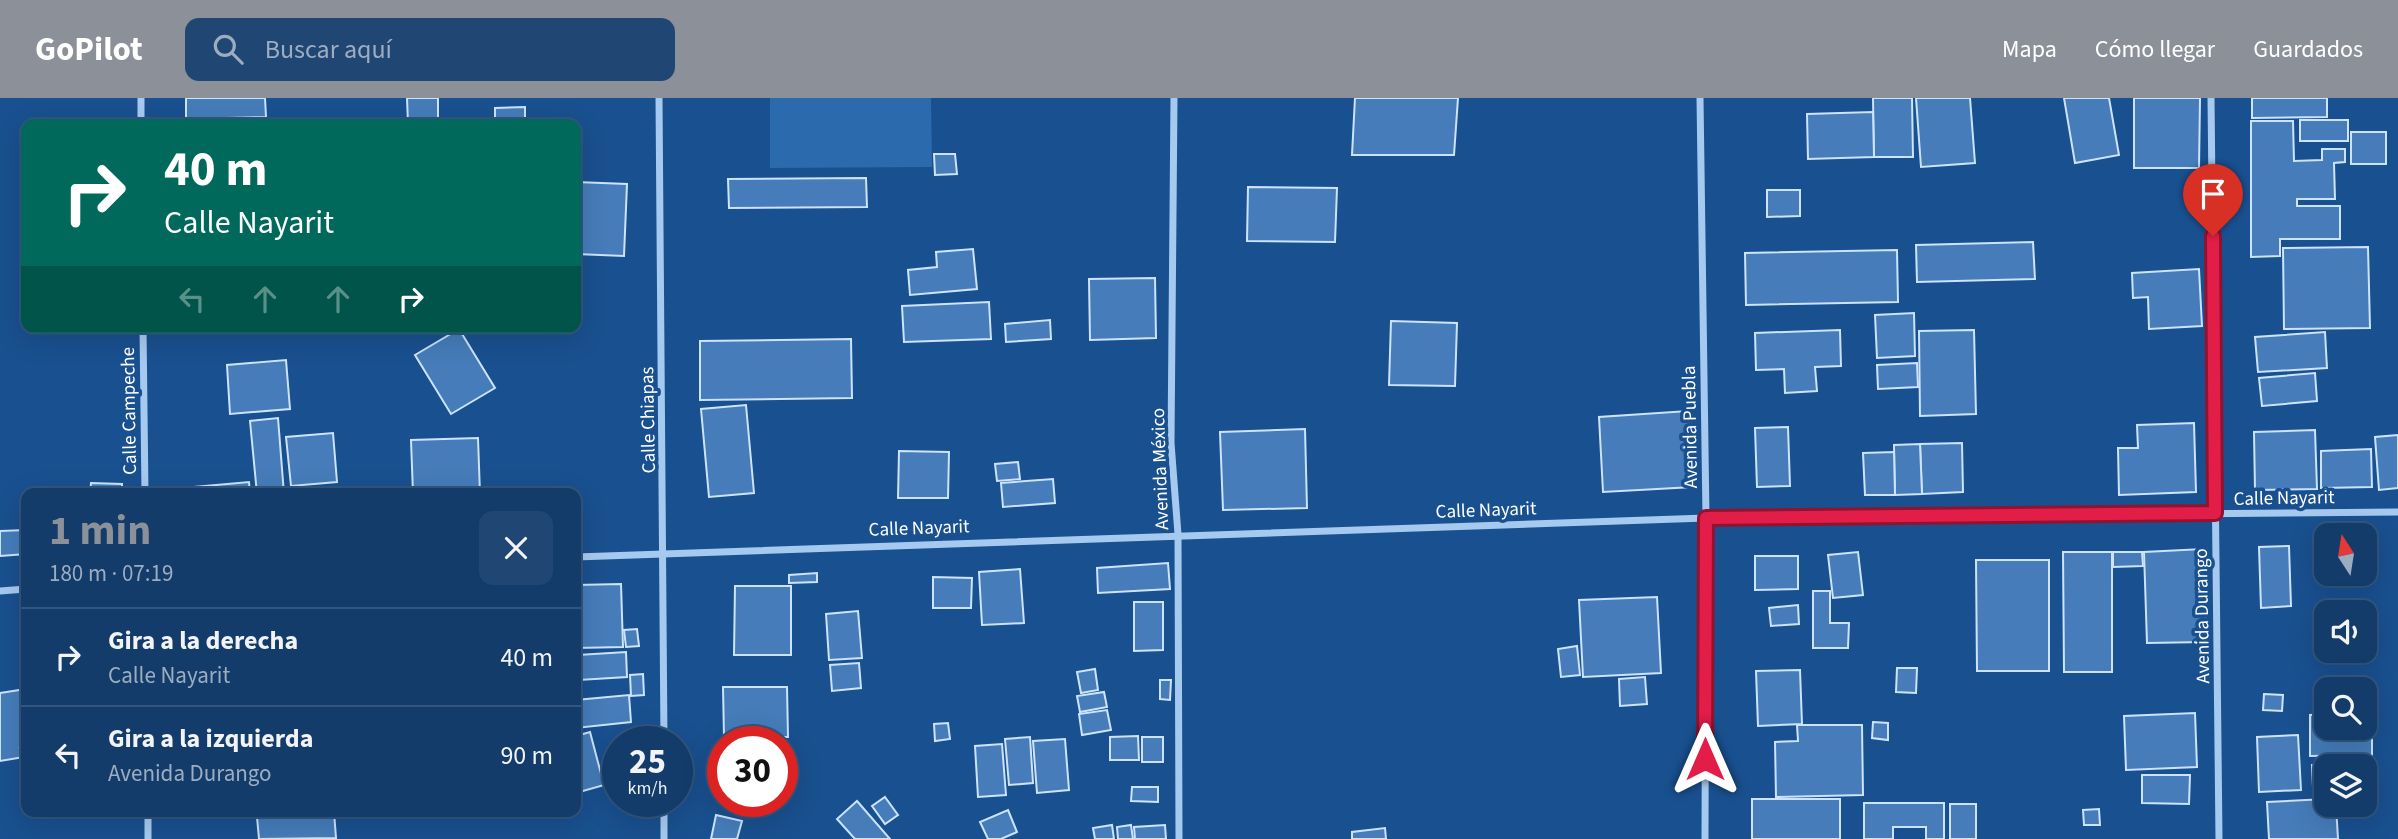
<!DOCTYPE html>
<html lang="es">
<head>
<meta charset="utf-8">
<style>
	body { margin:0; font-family:"Source Sans 3",sans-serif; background:#204773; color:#f1f3f6; height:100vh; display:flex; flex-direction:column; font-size:26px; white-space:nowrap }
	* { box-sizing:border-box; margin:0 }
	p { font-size:23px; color:#9dadc1 }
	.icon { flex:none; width:38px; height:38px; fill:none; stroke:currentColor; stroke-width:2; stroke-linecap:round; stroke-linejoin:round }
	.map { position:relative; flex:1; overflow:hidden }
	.drawer { position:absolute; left:21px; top:390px; width:560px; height:329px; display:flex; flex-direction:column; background:#133c6b; border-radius:14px; box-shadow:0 7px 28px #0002,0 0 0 2px #32567e }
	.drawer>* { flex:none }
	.banner { position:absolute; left:21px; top:21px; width:560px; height:214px; border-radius:14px; box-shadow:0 7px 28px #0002,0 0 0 2px #32567e; background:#00695c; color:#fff; overflow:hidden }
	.needle { width:46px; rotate:348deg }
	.fabs { position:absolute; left:2314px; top:425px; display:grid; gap:14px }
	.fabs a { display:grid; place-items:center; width:63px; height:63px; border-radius:14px; background:#133c6b; box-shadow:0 7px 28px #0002,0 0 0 2px #32567e; font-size:35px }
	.speed { position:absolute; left:602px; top:628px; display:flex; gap:14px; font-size:35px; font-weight:700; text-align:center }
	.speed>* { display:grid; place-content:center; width:91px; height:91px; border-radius:50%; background:#133c6b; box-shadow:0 7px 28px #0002,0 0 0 2px #32567e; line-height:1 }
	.speed small { font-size:18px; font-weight:400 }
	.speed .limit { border:10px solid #d22; background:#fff; color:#111 }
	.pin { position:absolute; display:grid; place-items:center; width:60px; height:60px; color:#fff; margin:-72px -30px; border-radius:50% 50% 50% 0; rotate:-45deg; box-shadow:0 0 7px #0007 }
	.pin .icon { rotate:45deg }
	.me { position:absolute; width:77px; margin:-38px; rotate:0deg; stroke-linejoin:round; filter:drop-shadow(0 0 5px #0008) }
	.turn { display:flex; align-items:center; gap:24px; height:147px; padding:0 28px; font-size:32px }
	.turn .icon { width:91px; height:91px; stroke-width:2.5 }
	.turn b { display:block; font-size:49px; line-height:60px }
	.lanes { display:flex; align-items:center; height:66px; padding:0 28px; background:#0003; justify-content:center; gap:35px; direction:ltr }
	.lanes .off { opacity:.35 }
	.round { display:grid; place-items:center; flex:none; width:74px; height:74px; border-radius:14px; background:#204773 }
	.head { display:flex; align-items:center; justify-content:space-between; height:119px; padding:0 28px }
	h1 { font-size:42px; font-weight:700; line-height:52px; color:#8c9099 }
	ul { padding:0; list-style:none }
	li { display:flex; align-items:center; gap:21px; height:98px; padding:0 28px; border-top:2px solid #32567e }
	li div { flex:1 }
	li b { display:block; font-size:26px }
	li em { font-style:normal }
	header { display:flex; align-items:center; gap:42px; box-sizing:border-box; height:98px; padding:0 35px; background:#8c9099; color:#fff }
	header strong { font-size:33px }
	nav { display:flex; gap:38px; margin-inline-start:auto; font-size:24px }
	.search { width:490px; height:63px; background:#204773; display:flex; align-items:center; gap:18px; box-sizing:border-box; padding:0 24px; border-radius:14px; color:#9dadc1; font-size:26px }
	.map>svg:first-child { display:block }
</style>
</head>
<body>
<header>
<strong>GoPilot</strong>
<div class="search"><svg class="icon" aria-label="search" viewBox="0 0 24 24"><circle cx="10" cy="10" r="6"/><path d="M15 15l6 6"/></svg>Buscar aquí</div>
<nav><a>Mapa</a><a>Cómo llegar</a><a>Guardados</a></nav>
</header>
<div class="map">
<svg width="2398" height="741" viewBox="0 0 2398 741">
	<rect width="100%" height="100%" fill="#19508f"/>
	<!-- green -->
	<path fill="#2b6aad" d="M770,0H931L932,69L770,70Z"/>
	<!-- building -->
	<g fill="#457cb9" stroke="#cce3fb" stroke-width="2">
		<path d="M186,0H265L266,19L186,21Z"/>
		<path d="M407,0H438V26H408Z"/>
		<path d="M1355,0H1458L1454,57H1352Z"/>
		<path d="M1873,0H1912L1913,59H1874Z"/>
		<path d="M1916,0H1970L1975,65L1921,69Z"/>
		<path d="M2064,0H2109L2119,57L2075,65Z"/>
		<path d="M2134,0H2200L2199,70H2134Z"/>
		<path d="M2252,0H2327V19L2252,20Z"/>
		<path d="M525,9V26H495V10Z"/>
		<path d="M1873,14L1874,59L1808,61L1807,16Z"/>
		<rect x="2300" y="22" width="48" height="21"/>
		<path d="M2251,23H2293L2294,63L2322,62V51H2345V64L2334,65L2335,101H2297V108H2340V141H2280V158L2251,159Z"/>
		<rect x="2351" y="34" width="35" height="32"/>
		<path d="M934,56H955L957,76L935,77Z"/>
		<path d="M866,80L867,109L729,110L728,81Z"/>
		<path d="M576,84L627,86L624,158L576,156Z"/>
		<path d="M1248,89L1337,90L1335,144L1247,143Z"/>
		<path d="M1767,92H1800V118L1767,119Z"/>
		<path d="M2033,144L2035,181L1917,184L1916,147Z"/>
		<path d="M2368,149L2370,230L2284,231L2283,150Z"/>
		<path d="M973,151L977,191L910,197L908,172L937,169L936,154Z"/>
		<path d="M1897,152L1898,204L1746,207L1745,155Z"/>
		<path d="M2199,171L2202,228L2149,231L2148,199L2133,200L2132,175Z"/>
		<path d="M1155,180L1156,240L1090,242L1089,181Z"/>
		<path d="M989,204L991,241L904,244L902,208Z"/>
		<path d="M1914,215L1915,258L1877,260L1875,217Z"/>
		<path d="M1050,222L1051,241L1006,244L1005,226Z"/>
		<path d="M1391,223L1457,225L1455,288L1389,287Z"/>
		<path d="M459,231L495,290L451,316L415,257Z"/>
		<path d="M1840,232L1841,268L1815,269L1817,293L1785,295L1784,271L1756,272L1755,235Z"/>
		<path d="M1974,232L1976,316L1920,318L1919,233Z"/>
		<path d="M2325,234L2327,270L2258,274L2255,239Z"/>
		<path d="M851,241L852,300L700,302V243Z"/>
		<path d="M286,262L290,311L230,316L227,267Z"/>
		<path d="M1917,265L1918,289L1878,291L1877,267Z"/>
		<path d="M2315,275L2317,303L2262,308L2259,280Z"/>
		<path d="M746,307L754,395L709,399L701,311Z"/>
		<path d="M1688,313L1693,389L1603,394L1599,319Z"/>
		<path d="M278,320L284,396H257L250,323Z"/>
		<path d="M2194,325L2196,394L2119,397L2118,350H2138L2137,327Z"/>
		<path d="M1788,329L1790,388L1757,389L1755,330Z"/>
		<path d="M1305,331L1307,410L1223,412L1220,334Z"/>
		<path d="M2315,332L2317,391L2255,392L2254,334Z"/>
		<path d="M333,335L337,384L291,388L286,339Z"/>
		<path d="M2398,337V390L2379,392L2375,339Z"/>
		<path d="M478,340L480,396H413L411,342Z"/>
		<path d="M1962,345L1963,394L1922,396L1920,346Z"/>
		<path d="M1920,346L1922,396L1895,397L1894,347Z"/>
		<path d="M2371,351L2372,389L2321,390V353Z"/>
		<path d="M899,353L949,354L948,400H898Z"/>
		<path d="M1894,354L1895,397H1865L1863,355Z"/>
		<path d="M1018,364L1020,381L997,383L995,366Z"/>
		<path d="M1053,381L1055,405L1003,409L1001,385Z"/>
		<path d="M249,384L250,396H184L183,390Z"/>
		<path d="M91,385L122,386V396H90Z"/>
		<path d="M26,432V456L0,458V433Z"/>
		<path d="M2289,448L2291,508L2261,510L2259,449Z"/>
		<path d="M2203,451L2206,544L2147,545L2144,454Z"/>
		<path d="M1858,454L1863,497L1833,500L1828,457Z"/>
		<path d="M2063,454H2112V574H2064Z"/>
		<path d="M2113,454H2142L2143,468L2113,469Z"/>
		<path d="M1755,458H1798V491L1755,492Z"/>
		<path d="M1976,462H2049V573H1977Z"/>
		<path d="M1168,465L1170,491L1098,495L1097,470Z"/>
		<path d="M1020,471L1024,525L982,527L979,474Z"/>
		<path d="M817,475V484L789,485V477Z"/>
		<path d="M933,479L972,480L971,510H933Z"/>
		<path d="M621,486L623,549L576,550V487Z"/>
		<path d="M735,488H791V557H734Z"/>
		<path d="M1813,493H1830V525H1849L1848,550H1813Z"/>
		<path d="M1657,499L1661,575L1583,579L1579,502Z"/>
		<path d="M1134,504H1163V552L1134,553Z"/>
		<path d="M1798,507L1799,526L1771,528L1769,510Z"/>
		<path d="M858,513L862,560L829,562L826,516Z"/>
		<path d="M637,531L639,548L626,549L624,532Z"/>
		<path d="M1577,548L1580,577L1561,579L1558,551Z"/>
		<path d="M626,554L627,579L579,582L578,557Z"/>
		<path d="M859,565L861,590L832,593L830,567Z"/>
		<path d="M1897,570H1917L1916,595L1896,594Z"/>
		<path d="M1095,571L1098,592L1081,595L1077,574Z"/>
		<path d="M1800,572L1802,626L1758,628L1756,573Z"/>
		<path d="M643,576L644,597L631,598L630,577Z"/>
		<path d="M1645,579L1647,606L1620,608L1619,581Z"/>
		<path d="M1160,582H1171L1170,602L1160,601Z"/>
		<path d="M723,589H787L788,639H724Z"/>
		<path d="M26,591V650H20L24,659L0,663V595Z"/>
		<path d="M1104,594L1107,609L1080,614L1077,598Z"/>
		<path d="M2264,596L2283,597L2282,613L2263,612Z"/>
		<path d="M629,597L631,624L576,630V602Z"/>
		<path d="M1107,612L1111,632L1082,637L1079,616Z"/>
		<path d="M2195,615L2197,669L2126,672L2124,618Z"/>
		<path d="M2326,616V630H2364V616H2372V657L2310,658V617Z"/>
		<path d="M1873,624L1888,625V642L1872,640Z"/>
		<path d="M948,625L950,641L935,643L934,626Z"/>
		<path d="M1797,627H1862L1863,697L1776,699L1775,644L1798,643Z"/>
		<path d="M590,634L604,687L576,695V638Z"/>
		<path d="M2298,637L2301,692L2259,694L2257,639Z"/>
		<path d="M1138,638L1139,662H1110V639Z"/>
		<path d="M1030,639L1033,685L1009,687L1005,641Z"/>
		<rect x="1142" y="639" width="21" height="25"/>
		<path d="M1065,641L1069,692L1037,695L1033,643Z"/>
		<path d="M1002,646L1006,697L978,699L975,648Z"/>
		<path d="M2330,666L2326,668V688L2313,689L2312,667Z"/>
		<path d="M782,676L793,677L791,698H782Z"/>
		<path d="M2142,677H2190L2189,706L2142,705Z"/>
		<path d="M1132,689H1158V704L1131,703Z"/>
		<path d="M885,699L898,717L885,726L872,708Z"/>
		<rect x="1752" y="701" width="88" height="40"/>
		<path d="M2326,701V707H2336L2338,741H2269L2267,704Z"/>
		<path d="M857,703L890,741H855L837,721Z"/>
		<path d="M1864,705H1944V741H1926V729H1893V741H1864Z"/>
		<rect x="1950" y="706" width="26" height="35"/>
		<path d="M2099,711L2100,727H2084L2083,712Z"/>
		<path d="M1008,712L1017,734L1001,741H988L980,724Z"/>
		<path d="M334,714L336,740L259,741L257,719Z"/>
		<path d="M716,717L742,723L737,741H711Z"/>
		<path d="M1112,727L1114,741H1095L1093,730Z"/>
		<path d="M1131,727L1133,741H1118L1117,729Z"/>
		<path d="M1165,727L1166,741H1135L1134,729Z"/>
		<path d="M1385,730L1386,741H1352V734Z"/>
	</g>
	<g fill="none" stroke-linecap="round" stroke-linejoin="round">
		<!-- street -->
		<g stroke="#a6c9ef" stroke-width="7">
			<path d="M141,0V26"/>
			<path d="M659,0L664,644"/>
			<path d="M1174,0L1171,345L1178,436L1179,741"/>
			<path d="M1700,0L1706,420L1705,741"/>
			<path d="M2211,0L2219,741"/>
			<path d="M143,229L145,396"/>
			<path d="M576,459L1706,420L2398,414"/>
			<path d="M0,493L26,491"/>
			<path d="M148,714V741"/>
			<path d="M664,741V704"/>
		</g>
	</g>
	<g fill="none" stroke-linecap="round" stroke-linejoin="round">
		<!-- route casing -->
		<g stroke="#92132f" stroke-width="18">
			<path id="route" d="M1705,661L1706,420L2215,415L2213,138"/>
		</g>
		<!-- route -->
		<use href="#route" stroke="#e11d48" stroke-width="12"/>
	</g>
	<g text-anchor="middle" stroke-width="7" stroke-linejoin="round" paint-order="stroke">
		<!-- street labels -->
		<g font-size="19" fill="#fff" stroke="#19508f">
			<text transform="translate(128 313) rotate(-91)" y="7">Calle Campeche</text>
			<text transform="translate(647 322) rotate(-91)" y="7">Calle Chiapas</text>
			<text transform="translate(1689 329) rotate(-91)" y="7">Avenida Puebla</text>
			<text transform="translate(1159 371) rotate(-92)" y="7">Avenida México</text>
			<text transform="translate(2284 399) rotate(-1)" y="7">Calle Nayarit</text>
			<text transform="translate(1486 411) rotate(-2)" y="7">Calle Nayarit</text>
			<text transform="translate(919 429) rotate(-2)" y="7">Calle Nayarit</text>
			<text transform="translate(2201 518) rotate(-91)" y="7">Avenida Durango</text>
		</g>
	</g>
</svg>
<div class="fabs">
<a><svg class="needle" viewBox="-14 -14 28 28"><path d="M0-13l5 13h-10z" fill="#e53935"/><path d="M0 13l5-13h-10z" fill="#9dadc1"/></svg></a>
<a><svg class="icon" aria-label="sound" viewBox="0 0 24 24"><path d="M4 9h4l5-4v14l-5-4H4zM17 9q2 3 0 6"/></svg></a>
<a><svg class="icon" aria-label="search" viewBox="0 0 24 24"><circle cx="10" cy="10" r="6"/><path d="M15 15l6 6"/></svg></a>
<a><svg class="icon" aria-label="layers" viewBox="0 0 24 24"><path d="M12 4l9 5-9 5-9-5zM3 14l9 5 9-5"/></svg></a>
</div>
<div class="speed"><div>25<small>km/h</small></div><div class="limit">30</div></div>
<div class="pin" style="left:2213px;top:138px;background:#d93025"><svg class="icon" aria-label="arrive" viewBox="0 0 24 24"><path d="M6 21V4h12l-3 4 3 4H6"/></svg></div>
<svg class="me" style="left:1705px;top:661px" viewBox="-20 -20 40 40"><path d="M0-17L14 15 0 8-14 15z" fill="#e11d48" stroke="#fff" stroke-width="4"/></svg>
<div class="banner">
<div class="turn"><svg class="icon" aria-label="right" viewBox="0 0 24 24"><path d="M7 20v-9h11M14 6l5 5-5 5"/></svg><div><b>40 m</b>Calle Nayarit</div></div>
<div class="lanes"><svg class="icon off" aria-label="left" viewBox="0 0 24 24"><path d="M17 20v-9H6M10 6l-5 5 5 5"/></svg><svg class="icon off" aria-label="ahead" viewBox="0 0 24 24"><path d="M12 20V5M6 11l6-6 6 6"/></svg><svg class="icon off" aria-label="ahead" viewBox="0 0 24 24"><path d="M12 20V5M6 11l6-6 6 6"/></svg><svg class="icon" aria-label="right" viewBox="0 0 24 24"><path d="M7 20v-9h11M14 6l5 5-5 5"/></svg></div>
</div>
<section class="drawer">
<div class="head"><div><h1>1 min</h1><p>180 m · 07:19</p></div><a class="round"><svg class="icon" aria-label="close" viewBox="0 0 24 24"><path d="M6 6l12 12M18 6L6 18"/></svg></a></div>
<ul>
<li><svg class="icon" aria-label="right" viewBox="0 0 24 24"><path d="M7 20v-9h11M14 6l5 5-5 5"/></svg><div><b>Gira a la derecha</b><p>Calle Nayarit</p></div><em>40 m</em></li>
<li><svg class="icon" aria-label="left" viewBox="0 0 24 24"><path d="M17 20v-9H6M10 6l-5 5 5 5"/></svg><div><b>Gira a la izquierda</b><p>Avenida Durango</p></div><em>90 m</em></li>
</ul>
</section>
</div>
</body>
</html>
